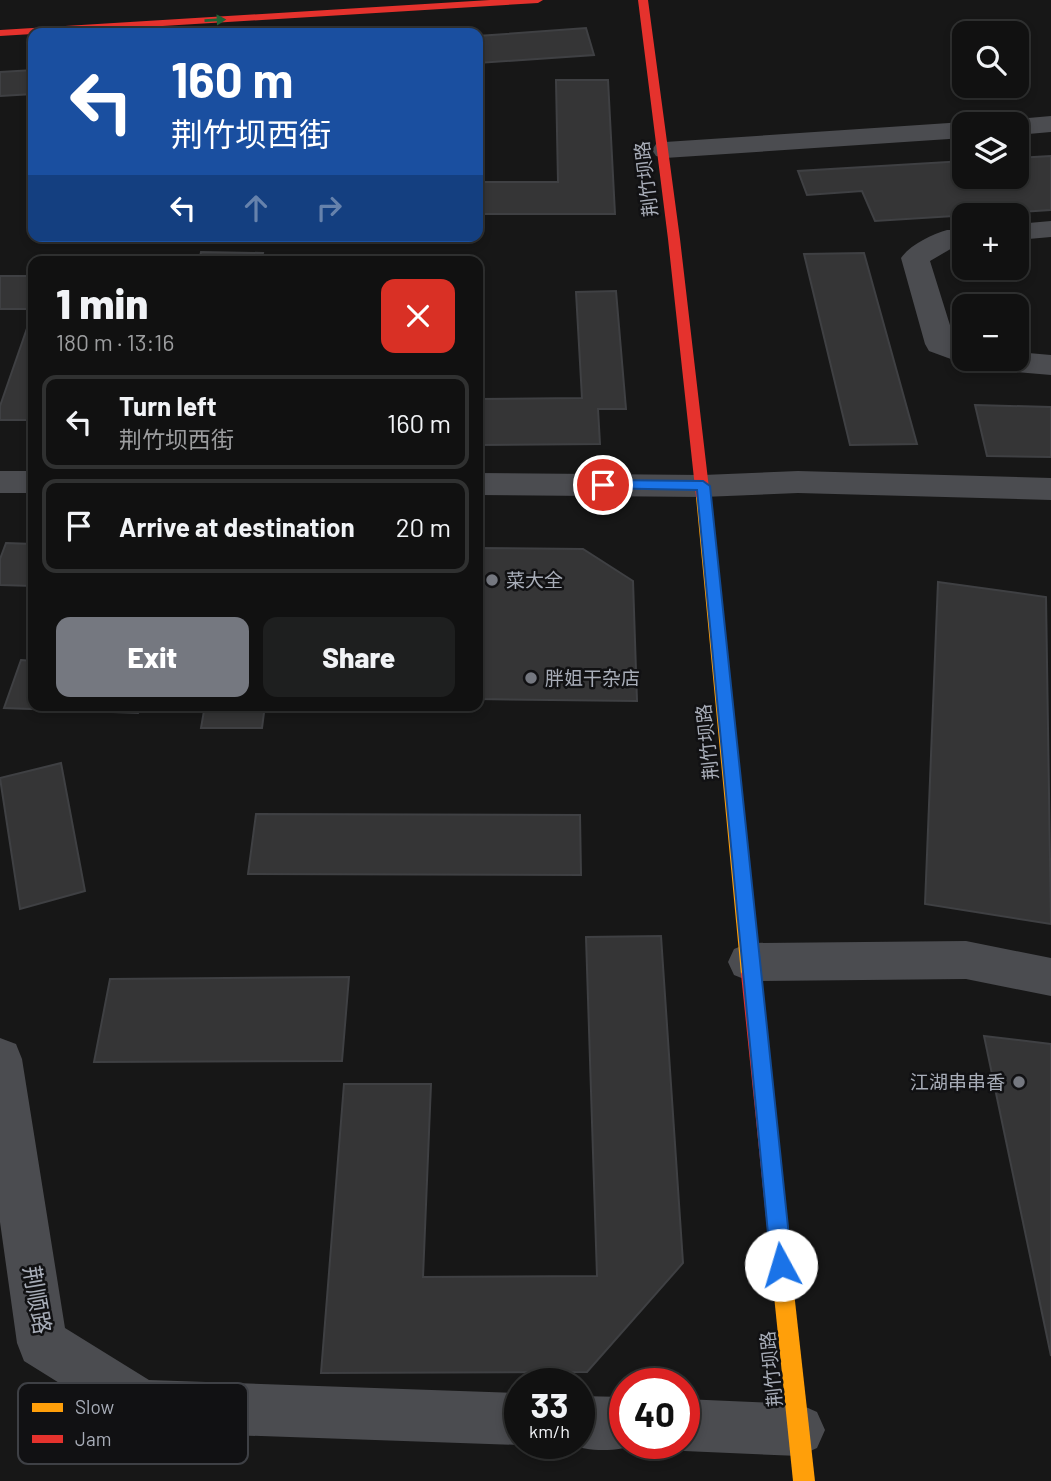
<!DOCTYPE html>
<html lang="en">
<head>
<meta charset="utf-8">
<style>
	body { margin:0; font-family:Barlow,"Noto Sans SC",sans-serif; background:#1e1f1f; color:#f1f3f6; height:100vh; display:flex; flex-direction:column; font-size:26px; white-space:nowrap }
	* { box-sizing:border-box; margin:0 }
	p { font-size:23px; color:#9c9d9f }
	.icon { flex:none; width:38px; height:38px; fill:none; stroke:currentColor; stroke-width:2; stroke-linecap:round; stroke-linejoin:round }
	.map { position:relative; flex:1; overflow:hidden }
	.drawer { position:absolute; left:28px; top:256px; width:455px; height:455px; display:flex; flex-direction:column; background:#111; border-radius:14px; box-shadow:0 4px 10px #0003,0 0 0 2px #303131 }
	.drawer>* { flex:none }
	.hud { position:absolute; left:28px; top:28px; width:455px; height:214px; border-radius:14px; box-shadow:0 4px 10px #0003,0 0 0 2px #303131; background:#1a4fa0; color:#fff; overflow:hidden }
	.fabs { position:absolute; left:952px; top:21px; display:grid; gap:14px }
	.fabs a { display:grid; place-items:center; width:77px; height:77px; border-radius:14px; background:#111; box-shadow:0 4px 10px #0003,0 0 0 2px #303131; font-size:35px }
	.speed { position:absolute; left:504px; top:1368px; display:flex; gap:14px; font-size:35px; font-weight:700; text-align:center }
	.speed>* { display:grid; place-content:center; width:91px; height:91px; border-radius:50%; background:#111; box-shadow:0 4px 10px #0003,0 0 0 2px #303131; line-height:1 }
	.speed small { font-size:18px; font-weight:400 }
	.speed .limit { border:10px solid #d22; background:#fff; color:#111 }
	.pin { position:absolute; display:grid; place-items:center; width:60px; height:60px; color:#fff; margin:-30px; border:4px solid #fff; border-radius:50%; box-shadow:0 2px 7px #0007 }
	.me { position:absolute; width:77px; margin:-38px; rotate:354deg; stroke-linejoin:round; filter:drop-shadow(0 0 5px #0008) }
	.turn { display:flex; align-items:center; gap:24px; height:147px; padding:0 28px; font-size:32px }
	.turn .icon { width:91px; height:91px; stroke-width:2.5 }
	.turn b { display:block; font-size:49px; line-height:60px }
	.lanes { display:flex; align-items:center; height:66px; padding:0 28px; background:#0003; justify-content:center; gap:35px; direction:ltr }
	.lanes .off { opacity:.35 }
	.round { display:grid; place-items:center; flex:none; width:74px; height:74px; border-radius:14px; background:#1e1f1f }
	.headline { display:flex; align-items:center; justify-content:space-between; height:119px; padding:0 28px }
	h1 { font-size:42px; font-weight:800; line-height:52px }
	.primary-button { display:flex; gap:14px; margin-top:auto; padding:14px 28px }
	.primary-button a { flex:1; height:80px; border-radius:14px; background:#757880; color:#fff; font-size:28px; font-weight:800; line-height:80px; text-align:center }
	.primary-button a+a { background:#1e1f1f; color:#f1f3f6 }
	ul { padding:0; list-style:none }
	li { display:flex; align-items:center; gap:21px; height:94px; margin:0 14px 10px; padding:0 14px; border:4px solid #303131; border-radius:14px }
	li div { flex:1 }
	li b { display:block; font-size:26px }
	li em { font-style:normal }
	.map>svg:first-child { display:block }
</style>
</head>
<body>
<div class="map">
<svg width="1051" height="1481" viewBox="0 0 1051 1481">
	<rect width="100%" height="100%" fill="#171717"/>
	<!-- building -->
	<g fill="#353536" stroke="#3f4043" stroke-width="2">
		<path d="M586,28L594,55L478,63V36Z"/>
		<path d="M33,70V94L0,96V72Z"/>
		<path d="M556,80H608L615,214H478V182H558Z"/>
		<path d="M1051,156V210L875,221L862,191L807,195L798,171L964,161V177H1017V158Z"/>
		<path d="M44,236H261L44,239Z"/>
		<path d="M201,252L263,253L261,261H199Z"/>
		<path d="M864,253L917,444L850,445L804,254Z"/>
		<rect x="0" y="276" width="33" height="33"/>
		<path d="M616,291L626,409H598L600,444L478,445V399L582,398L576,292Z"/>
		<path d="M33,311V420H0V406Z"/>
		<path d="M975,405L1051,407V457L987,456Z"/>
		<path d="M6,543L33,544V586L0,585V559Z"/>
		<path d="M478,548L583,549L633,581L637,701L478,699Z"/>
		<path d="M938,582L1046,597L1051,924L925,904Z"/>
		<path d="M21,660L33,661V705H140L138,713L4,708Z"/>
		<path d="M205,705H265L262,728H201Z"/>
		<path d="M61,763L85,891L20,909L0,778Z"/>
		<path d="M256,814L580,815L581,875L248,874Z"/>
		<path d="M661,936L683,1263L587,1372L321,1373L344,1084H431L423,1277L597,1276L586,937Z"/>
		<path d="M349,977L342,1061L94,1062L110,979Z"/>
		<path d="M984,1036L1051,1044V1356Z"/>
	</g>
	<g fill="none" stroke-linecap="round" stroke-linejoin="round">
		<!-- street -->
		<g fill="#4b4c50" fill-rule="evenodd">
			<path d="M1051,116V132L1017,135V124H1006L1017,119Z"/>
			<path d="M964,122L973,124H964V138L665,158L656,156L652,150L656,144L665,142Z"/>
			<path d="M1051,221V237L1017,240V224Z"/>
			<path d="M947,230H964V246L954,247L930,261L954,338L964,343V359H1017V352L1051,355V375L978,369L929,351L925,344L901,258C910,245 932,234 947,230Z"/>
			<rect x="0" y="471" width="33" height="22"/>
			<path d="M798,471L1051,478V500L798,493L703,497L478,495V473L703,475Z"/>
			<path d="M966,941L1051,958V996L966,979L749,981L734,975L728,962L734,949L749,943Z"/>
			<path d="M0,1038L16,1044L22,1059L65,1328L149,1380L520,1393V1444H523L520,1445L143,1432L125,1424L24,1361L17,1343L0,1222Z"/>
			<path d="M579,1396L625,1397V1444H638C618,1452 588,1452 569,1444H579Z"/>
			<path d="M684,1399L799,1404L817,1412L825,1430L817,1448L799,1456L684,1451L666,1444H684Z"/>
		</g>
		<!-- slow -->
		<g fill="#ff9f0a" fill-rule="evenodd">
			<path d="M703,492L710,497L759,974L756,980L750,982L744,980L741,974L696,497Z"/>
			<path d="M779,1237L786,1240L789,1247L815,1481H793L769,1247L772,1240Z"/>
		</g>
		<!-- jam -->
		<g fill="#e5322d" fill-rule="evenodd">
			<path d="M490,0H543L538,3L0,36V30Z"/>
			<path d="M638,0H648L680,239L710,497L703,502L696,497L668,239Z"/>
			<path d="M750,966L756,968L759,974L789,1247L786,1254L779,1257L772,1254L769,1247L741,974L744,968Z"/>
		</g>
	</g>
	<!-- one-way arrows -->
	<defs><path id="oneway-solid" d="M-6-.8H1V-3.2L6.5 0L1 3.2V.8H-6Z" transform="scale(1.75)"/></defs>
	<use fill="#206234" href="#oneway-solid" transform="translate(215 20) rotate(-3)"/>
	<!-- route -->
	<path fill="#1a73e8" stroke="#114b97" stroke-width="2" d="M603,480L703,481L710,486L792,1265L789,1272L781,1275L774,1272L771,1265L697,490L598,488V482Z"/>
	<!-- markers -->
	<g fill="#757880" stroke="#111113" stroke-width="2.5">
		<circle cx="492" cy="580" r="7"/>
		<circle cx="531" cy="678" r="7"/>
		<circle cx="1019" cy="1082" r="7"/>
	</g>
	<g text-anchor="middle" stroke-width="5" stroke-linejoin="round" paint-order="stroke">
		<!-- street labels -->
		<g font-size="19" fill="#a8adb8" stroke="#111113">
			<text transform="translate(646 179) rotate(-97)" y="7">荆竹坝路</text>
			<text transform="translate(707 742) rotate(-96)" y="7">荆竹坝路</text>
			<text transform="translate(771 1369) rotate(-96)" y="7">荆竹坝路</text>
		</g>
		<!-- poi labels -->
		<g font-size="19" fill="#a8adb8" stroke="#111113" text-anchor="start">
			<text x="506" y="587">菜大全</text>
			<text x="545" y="685">胖姐干杂店</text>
			<text x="1005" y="1089" text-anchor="end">江湖串串香</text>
		</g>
		<!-- near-street labels -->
		<g font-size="23" fill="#a8adb8" stroke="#111113">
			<text transform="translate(37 1300) rotate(80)" y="8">荆顺路</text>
		</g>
	</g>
	<!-- legend -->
	<rect x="18" y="1383" width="230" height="81" rx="10" fill="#111113" stroke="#3e4045" stroke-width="2"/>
	<rect x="32" y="1403" width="31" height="9" fill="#ff9f0a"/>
	<rect x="32" y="1435" width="31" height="8" fill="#e5322d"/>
	<g font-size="19" fill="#a8adb8">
		<text x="75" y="1414">Slow</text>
		<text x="75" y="1446">Jam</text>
	</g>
</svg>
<div class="fabs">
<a><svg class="icon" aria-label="search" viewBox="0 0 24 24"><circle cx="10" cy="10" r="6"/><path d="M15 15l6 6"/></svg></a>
<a><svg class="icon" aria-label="layers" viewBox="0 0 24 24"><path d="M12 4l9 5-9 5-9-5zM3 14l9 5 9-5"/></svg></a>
<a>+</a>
<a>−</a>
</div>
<div class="speed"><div>33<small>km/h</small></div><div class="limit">40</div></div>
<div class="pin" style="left:603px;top:485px;background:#d93025"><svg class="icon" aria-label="arrive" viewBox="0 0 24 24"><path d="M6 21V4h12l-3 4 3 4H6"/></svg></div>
<svg class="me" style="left:781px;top:1265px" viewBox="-20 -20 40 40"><circle r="19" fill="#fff"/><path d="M0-13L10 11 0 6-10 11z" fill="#1a73e8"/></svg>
<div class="hud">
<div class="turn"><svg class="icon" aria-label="left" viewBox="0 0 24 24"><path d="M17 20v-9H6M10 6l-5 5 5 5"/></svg><div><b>160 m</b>荆竹坝西街</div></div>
<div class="lanes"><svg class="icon" aria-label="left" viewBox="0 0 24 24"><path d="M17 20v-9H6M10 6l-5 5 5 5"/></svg><svg class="icon off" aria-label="ahead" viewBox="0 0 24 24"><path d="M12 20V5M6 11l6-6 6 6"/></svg><svg class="icon off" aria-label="right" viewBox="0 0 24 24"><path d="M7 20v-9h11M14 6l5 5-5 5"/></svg></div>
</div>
<section class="drawer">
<div class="headline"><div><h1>1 min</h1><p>180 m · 13:16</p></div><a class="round" style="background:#d93025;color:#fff"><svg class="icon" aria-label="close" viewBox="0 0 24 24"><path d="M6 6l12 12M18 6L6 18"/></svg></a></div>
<ul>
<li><svg class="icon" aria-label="left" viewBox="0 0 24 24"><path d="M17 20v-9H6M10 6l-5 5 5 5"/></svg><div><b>Turn left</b><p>荆竹坝西街</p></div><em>160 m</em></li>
<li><svg class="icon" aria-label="arrive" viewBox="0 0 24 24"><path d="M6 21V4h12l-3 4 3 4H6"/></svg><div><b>Arrive at destination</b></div><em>20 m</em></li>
</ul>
<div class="primary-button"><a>Exit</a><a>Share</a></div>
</section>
</div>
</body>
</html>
